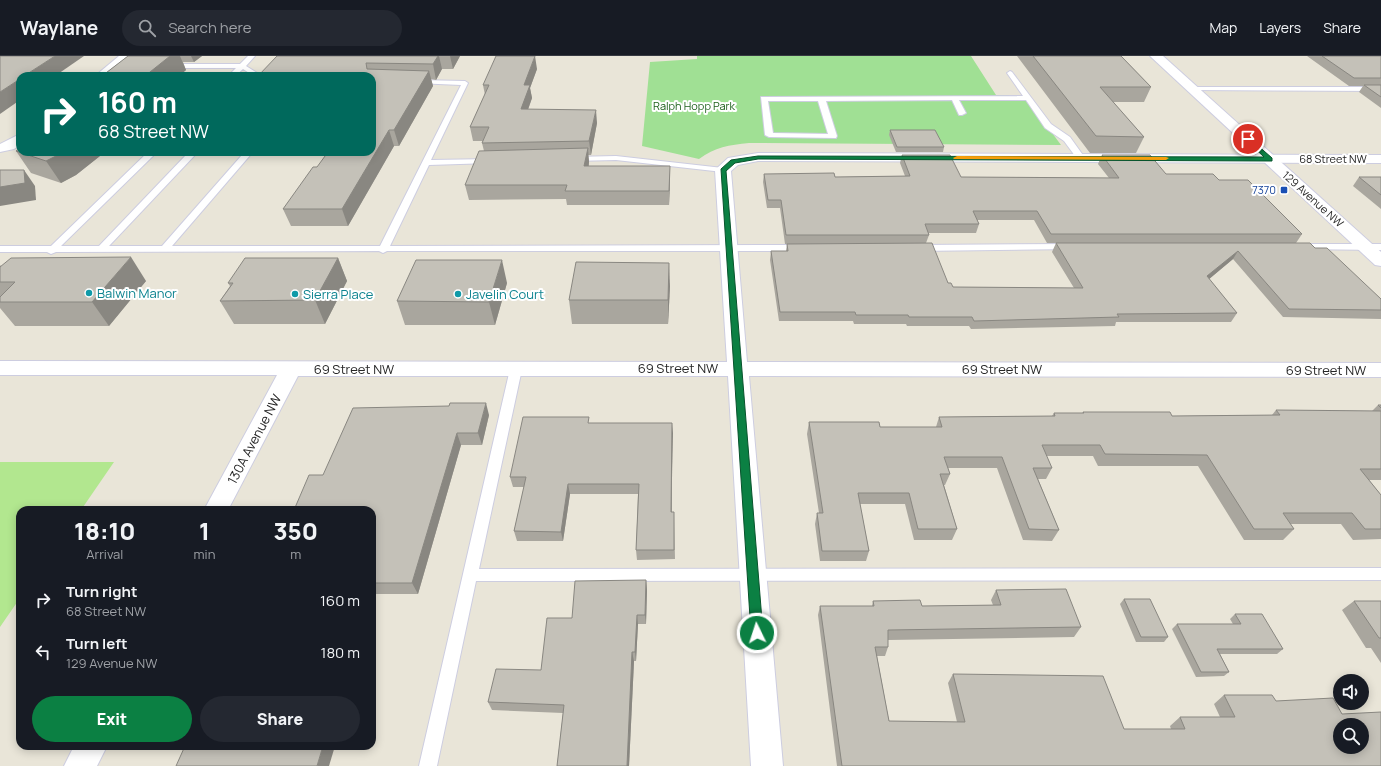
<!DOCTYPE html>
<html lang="en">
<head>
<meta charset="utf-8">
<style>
	body { margin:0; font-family:Manrope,sans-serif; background:#242831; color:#f1f3f6; height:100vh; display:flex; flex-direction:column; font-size:15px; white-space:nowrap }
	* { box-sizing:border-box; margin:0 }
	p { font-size:13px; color:#9ea1a6 }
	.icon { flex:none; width:22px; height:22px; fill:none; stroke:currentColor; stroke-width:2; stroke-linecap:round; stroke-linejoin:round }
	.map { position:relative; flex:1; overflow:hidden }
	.drawer { position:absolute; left:16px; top:450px; width:360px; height:244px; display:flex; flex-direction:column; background:#171b24; border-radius:12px; box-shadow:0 2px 10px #0003 }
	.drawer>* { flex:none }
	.top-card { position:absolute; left:16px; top:16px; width:360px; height:84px; border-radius:12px; box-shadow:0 2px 10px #0003; background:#00695c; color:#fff; overflow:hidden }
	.buttons { position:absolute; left:1333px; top:618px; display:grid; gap:8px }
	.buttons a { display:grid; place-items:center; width:36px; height:36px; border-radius:50%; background:#171b24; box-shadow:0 2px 10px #0003; font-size:20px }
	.pin { position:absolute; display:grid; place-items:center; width:34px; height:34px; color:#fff; margin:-17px; border:2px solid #fff; border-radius:50%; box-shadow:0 1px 4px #0007 }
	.me { position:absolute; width:44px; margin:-22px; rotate:356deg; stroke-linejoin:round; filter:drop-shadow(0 0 3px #0008) }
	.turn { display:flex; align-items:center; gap:14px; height:84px; padding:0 16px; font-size:18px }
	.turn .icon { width:52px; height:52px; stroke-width:2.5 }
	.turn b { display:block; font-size:28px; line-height:34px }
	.eta { display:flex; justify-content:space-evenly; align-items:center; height:68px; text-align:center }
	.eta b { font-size:24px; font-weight:800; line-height:28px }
	.button { display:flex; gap:8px; margin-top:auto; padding:8px 16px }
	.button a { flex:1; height:46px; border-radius:24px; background:#0b8043; color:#fff; font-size:16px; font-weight:800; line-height:46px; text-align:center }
	.button a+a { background:#242831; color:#f1f3f6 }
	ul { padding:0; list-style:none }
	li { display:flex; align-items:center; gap:12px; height:52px; padding:0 16px }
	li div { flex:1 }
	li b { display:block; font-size:15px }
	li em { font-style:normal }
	header { display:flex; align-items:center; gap:24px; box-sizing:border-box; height:56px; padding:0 20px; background:#171b24; border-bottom:1px solid #363941 }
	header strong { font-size:19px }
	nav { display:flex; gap:22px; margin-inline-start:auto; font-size:14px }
	.search { width:280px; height:36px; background:#242831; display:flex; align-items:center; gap:10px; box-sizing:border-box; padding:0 14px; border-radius:22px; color:#9ea1a6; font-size:15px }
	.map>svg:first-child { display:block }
</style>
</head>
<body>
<header>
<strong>Waylane</strong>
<div class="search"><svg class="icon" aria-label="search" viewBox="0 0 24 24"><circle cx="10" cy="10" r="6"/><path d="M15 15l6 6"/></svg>Search here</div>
<nav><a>Map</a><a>Layers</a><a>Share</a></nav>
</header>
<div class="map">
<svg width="1381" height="710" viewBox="0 0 1381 710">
	<rect width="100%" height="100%" fill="#e9e5d8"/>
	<!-- green -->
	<path fill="#a0e094" d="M697,0H971L996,39H1024L1061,89L749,87C729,89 715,91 699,103L642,90L650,6L697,3Z"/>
	<!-- pitch -->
	<path fill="#b2e78f" d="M0,406H114L81,454H20V542L0,571Z"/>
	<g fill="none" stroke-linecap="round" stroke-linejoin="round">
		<!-- lane casing -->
		<g stroke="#cdcde0" stroke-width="2">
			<g id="lane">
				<path d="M248,0H255L246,10L262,20H254L243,13L235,20H228L236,12H169L166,10L169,8H240Z"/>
				<path d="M1010,15L1012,16L1051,68L1070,81L1085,102L1084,104H1078L1064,85L1045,72L1026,44H959L966,57L962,59H959L952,44L826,45L837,80L836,82L769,81L765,79L761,41L1023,40L1007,17ZM768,45H818L828,78L773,77Z"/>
				<path d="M417,24L465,25L468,27L431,104L491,103L495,105L491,107L429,109L390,190L803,189L808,192L803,195H387L383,197L379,195L56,196L51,198L47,196H0V190H51L148,96L252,97L172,190H380L461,29L415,27L414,26ZM154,99H186L99,190H61ZM195,99H242L162,190H109Z"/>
				<path d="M1192,31H1381V35L1190,34V32Z"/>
				<path d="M616,100L723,112L727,114L723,116L616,104L573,105L569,103L573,101Z"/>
				<path d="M1071,188L1076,191L1074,193L917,195L912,192L917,189Z"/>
				<path d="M1297,188H1381V194L1294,193L1292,191Z"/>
				<path d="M516,309L522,313L479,513L1381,512V524L476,525L437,710H419L510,313Z"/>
			</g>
		</g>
		<!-- street casing -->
		<g stroke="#cdcde0" stroke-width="2">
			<g id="street">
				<path d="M119,0H132L109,20H95Z"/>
				<path d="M20,78V89L14,93L0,96V88Z"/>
				<path d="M758,97L1381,99V107L758,105L738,109L731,115L747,306L1381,307V321L749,320L783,710H751L728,320H298L228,454H204L277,319H0V305L727,306L715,114L728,102Z"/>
				<path d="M74,690H107L97,710H64Z"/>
			</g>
		</g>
		<!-- secondary casing -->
		<g stroke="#cdcde0" stroke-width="2">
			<path id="secondary" d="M1150,0H1163L1381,196V210L1375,209Z"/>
		</g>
		<!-- lane -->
		<use href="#lane" fill="#fff" fill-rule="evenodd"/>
		<!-- street -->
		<use href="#street" fill="#fff" fill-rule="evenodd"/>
		<!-- secondary -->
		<use href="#secondary" fill="#fff" fill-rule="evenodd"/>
	</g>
	<!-- wall -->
	<g fill="#a9a69e">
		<path d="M128,0H202L194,6H183L186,14L179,20H102Z"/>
		<path d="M277,0H460L453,13H442L436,24L431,23L433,30L399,90H394L348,170H291L283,153L317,111L372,96V20Z"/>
		<path d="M1017,0H1121L1151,31L1144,46H1113L1144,81L1136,97H1090Z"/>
		<path d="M1307,0H1381V52L1359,36L1363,30H1349Z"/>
		<path d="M537,13L530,32L532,42L528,54L597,67L591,99H588L589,106V110L670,124L669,149H567L566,143L469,144L465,129L484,95L482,87L483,85H473L470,71L485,39L483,29Z"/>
		<path d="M890,74L944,91L943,96H896L889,79Z"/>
		<path d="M16,95L20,96H105L76,119L61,127L31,117Z"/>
		<path d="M902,99L961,121L1109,122L1098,108L1102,99L1166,118L1219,124L1302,178L1296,187H1047L1034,164H977L979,168L976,177H928L929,179L926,187L948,227L953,231L1074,232L1052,196L1056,187L1315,192L1381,243V263L1283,261L1233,203L1209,223L1237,257L1231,266H1116L1115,270L971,273L969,270H907L906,268H854L853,265H779L770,204L771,195H786L787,188H785L780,152H767L763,126L764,118L835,121L905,120L900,107Z"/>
		<path d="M1359,121H1381V153L1353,130Z"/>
		<path d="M338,202L347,225L325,268H234L220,245L230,230L228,227Z"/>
		<path d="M0,209L1,210L146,225L109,270H15L0,252Z"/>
		<path d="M507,227L495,269H405L397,245Z"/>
		<path d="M670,230L668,268H572L569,244Z"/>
		<path d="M1378,349H1381V424H1369L1381,439V483L1353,484L1341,468H1290L1294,473L1283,484H1244L1198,410H1098L1093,400H1046L1052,412L1046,423H1038L1059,474L1052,485L1023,484L997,412H948L950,418L945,429H944L957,473L952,484H914L905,448H860L869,495L866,505H820L815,468L817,457H819L807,378L809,366L880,371H936L939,361L1052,360L1054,357H1082L1083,356L1172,360L1272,359L1276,354L1372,355Z"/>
		<path d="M489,359L482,389H461L418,538H372V454L323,419Z"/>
		<path d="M590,367H672V456H674L675,503L637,504L636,494L638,438H570L563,485H517L514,475L524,431H513L510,421Z"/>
		<path d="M646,524L647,534L646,568H638L636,605H634L629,710H557L563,657L492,654L488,646L541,614L572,562Z"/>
		<path d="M996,534L1081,571L1074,581L888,584V591L885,600H877L889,665L957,666L948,627L953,618L1124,673H1171L1170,670L1180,661H1220L1214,648L1224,639L1276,645L1342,658L1381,710H837L818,559L820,550H872L873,545L922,550L993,549L991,544Z"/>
		<path d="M1124,543L1168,581L1164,586H1136L1120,548Z"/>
		<path d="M1354,545H1381V607L1371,592H1366L1342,554Z"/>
		<path d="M1235,558L1283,593L1277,598H1220L1229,616L1224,620L1196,621L1172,573L1177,568H1233L1230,563Z"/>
	</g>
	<!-- shaded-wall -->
	<g fill="#898781">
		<path d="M55,0H84L55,20H24Z"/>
		<path d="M170,0H180L186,14L179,20H145Z"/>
		<path d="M191,0H202L194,6Z"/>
		<path d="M438,0H439L442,13L436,24L433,8Z"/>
		<path d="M450,0H460L453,13Z"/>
		<path d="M535,0L537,13L530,32L532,42L523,67L521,53L524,29Z"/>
		<path d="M429,15L433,30L399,90L394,74Z"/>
		<path d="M20,23V44L0,58V36Z"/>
		<path d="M596,54L597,67L591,99L589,85Z"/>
		<path d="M389,74L394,90L348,170L342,153Z"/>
		<path d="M588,92L589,106L586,124L584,110Z"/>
		<path d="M64,96H105L76,119L61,127L46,105Z"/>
		<path d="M670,110V124L669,149V135Z"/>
		<path d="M24,114L35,130L36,144L0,150V131Z"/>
		<path d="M1238,195L1233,203L1202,229L1207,220Z"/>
		<path d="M131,201L146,225L109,270L92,246Z"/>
		<path d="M338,202L347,225L325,268L315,244Z"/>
		<path d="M502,204L507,227L495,269L489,246Z"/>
		<path d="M669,207L670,230L668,268V244Z"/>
		<path d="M486,347L489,359L482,389L478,377Z"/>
		<path d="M672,367L673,377L671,466V456Z"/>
		<path d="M457,377L461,389L418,538L412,527Z"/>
		<path d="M568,428L570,438L563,485L561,476Z"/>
		<path d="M646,524L647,534L646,568L645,559Z"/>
		<path d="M637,559L638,568L636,605L635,596Z"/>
		<path d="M632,596L634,605L629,710H627Z"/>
		<path d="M323,690H335L329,710H317Z"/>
	</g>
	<!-- building -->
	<g fill="#c4c1b8" stroke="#898781" fill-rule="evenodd">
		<path d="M0,0H55L24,20H20V23L0,36Z"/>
		<path d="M128,0H170L145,20H102Z"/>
		<path d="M277,0H438L433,8L366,7L367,13L429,15L394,74H389L342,153H283L313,111H317L328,96H372V20H258Z"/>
		<path d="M496,0H535L524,29H530L521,53L596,54L589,85L482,87L489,71H470L489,29H483Z"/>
		<path d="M1033,0H1121L1151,31H1100L1144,81L1096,80Z"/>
		<path d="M1322,0H1381V22H1354Z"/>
		<path d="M1364,29H1381V41Z"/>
		<path d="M890,74H935L944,91H897Z"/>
		<path d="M20,92V96H64L46,105L16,95Z"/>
		<path d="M588,92L584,110H670L669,135H565L567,129H465L479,95Z"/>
		<path d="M902,99H950L961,121L1119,122L1102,99H1150L1166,118H1213L1219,124H1248L1302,178H1051L1037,155H973L979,168H925L929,179H786L781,144H768L764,118L834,117L835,121L910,120Z"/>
		<path d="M0,114H24L25,127L0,131Z"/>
		<path d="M1359,121H1381V139Z"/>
		<path d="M932,187L948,227H951L953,231L1083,232L1056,187H1310L1315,192H1327L1381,243V254L1289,253L1238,195L1207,220L1237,257L1117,258L1119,261L974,265L972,261H909L908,259H856L855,256H780L771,195H788L787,188Z"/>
		<path d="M131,201L92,246H0V241L15,226H0V211L11,202Z"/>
		<path d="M245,202H338L315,244L220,245L233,227H228Z"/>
		<path d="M416,204H502L489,246L397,245Z"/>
		<path d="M576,206L669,207L668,244H569Z"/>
		<path d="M450,347H486L478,377H457L412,527H372V454H294L309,419H323L353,352L449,350Z"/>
		<path d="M1378,349H1381V352Z"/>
		<path d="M1276,354L1381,355V413H1360L1381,439V473H1365L1352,457H1283L1294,473H1254L1207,399L1105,398L1100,389H1042L1052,412H1033L1059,474L1029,473L1002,401H944L950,418H940L957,473H918L909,437H858L869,495H822L817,457H823L809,366H879L880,371H942L939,361L1055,360L1054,357H1084L1083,356H1170L1172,360L1280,359Z"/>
		<path d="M523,361H589L588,367H672L671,456H674V494H636L639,428H568L561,476L514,475L526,421H510Z"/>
		<path d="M646,524L645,559H637L635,596H632L627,710H557L564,649L488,646L496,613L541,614L547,562H572L575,525Z"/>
		<path d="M1066,533L1081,571L888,574V591H875L889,665L965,666L953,618L1103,620L1124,673H1185L1180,661H1235L1224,639H1272L1276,645L1333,642L1342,658L1381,656V710H842L820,550H874L873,545L920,544L922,550L1001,549L996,534ZM1340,669H1362V691H1340Z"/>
		<path d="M1124,543H1150L1168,581H1141Z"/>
		<path d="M1354,545H1381V582H1379Z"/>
		<path d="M1235,558H1262L1283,593H1217L1229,616H1201L1177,568H1241Z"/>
		<path d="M185,690H323L317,710H176Z"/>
	</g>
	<!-- route -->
	<path fill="#0b8043" stroke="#07532c" d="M1248,81L1272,102V105L758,103L735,107L726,115L763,577L761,581L757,582L753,581L751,577L721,113L731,104L758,100L1264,101L1246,84L1245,83Z"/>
	<!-- slow -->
	<path fill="#f59e0b" d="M957,100L1166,101L1169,102L1166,104L954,103L953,102Z"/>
	<!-- markers -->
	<rect fill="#1a4fb4" stroke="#fff" stroke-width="1.5" x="1280" y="130" width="8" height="8" rx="2"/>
	<g fill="#0f9aa8" stroke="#fff" stroke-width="1.5">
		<circle cx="89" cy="237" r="4"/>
		<circle cx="295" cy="238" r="4"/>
		<circle cx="458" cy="238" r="4"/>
	</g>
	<g text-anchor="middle" stroke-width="4" stroke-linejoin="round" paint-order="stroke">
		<!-- far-park labels -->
		<g font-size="11" fill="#1c601a" stroke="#fff">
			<text x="694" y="54">Ralph Hopp Park</text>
		</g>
		<!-- far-street labels -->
		<g font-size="11" fill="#262626" stroke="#fff">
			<text x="1333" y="107">68 Street NW</text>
			<text transform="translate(1313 143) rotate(42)" y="4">129 Avenue NW</text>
		</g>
		<!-- far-transit labels -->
		<g font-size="11" fill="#164399" stroke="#fff" text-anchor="end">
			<text x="1276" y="138">7370</text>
		</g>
		<!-- culture labels -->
		<g font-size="13" fill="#0d838f" stroke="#fff" text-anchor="start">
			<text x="97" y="242">Balwin Manor</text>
			<text x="303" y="243">Sierra Place</text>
			<text x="466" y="243">Javelin Court</text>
		</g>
		<!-- street labels -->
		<g font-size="13" fill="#262626" stroke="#fff">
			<text x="678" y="317">69 Street NW</text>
			<text x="354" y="318">69 Street NW</text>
			<text x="1002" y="318">69 Street NW</text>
			<text x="1326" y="319">69 Street NW</text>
			<text transform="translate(254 383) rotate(-62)" y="5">130A Avenue NW</text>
		</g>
	</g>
</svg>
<div class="buttons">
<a><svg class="icon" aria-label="sound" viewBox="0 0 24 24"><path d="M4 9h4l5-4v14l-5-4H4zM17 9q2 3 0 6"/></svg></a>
<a><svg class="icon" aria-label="search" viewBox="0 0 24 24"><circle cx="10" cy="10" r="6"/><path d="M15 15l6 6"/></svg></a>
</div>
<div class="pin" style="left:1248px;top:83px;background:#d93025"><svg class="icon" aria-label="arrive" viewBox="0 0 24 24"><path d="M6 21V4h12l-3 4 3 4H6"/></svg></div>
<svg class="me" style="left:757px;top:577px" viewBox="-20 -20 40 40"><circle r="17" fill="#0b8043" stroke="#fff" stroke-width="3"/><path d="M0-11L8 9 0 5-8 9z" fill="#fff"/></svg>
<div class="top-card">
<div class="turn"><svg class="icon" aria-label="right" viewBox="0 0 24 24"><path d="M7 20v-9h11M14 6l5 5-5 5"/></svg><div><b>160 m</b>68 Street NW</div></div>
</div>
<section class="drawer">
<div class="eta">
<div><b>18:10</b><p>Arrival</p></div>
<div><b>1</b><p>min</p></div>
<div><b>350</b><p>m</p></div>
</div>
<ul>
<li><svg class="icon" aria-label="right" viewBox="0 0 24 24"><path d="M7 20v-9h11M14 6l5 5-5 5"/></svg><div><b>Turn right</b><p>68 Street NW</p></div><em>160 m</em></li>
<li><svg class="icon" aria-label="left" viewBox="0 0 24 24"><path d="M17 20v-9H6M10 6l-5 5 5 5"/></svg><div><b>Turn left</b><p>129 Avenue NW</p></div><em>180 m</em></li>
</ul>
<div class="button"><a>Exit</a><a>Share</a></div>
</section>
</div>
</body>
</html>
